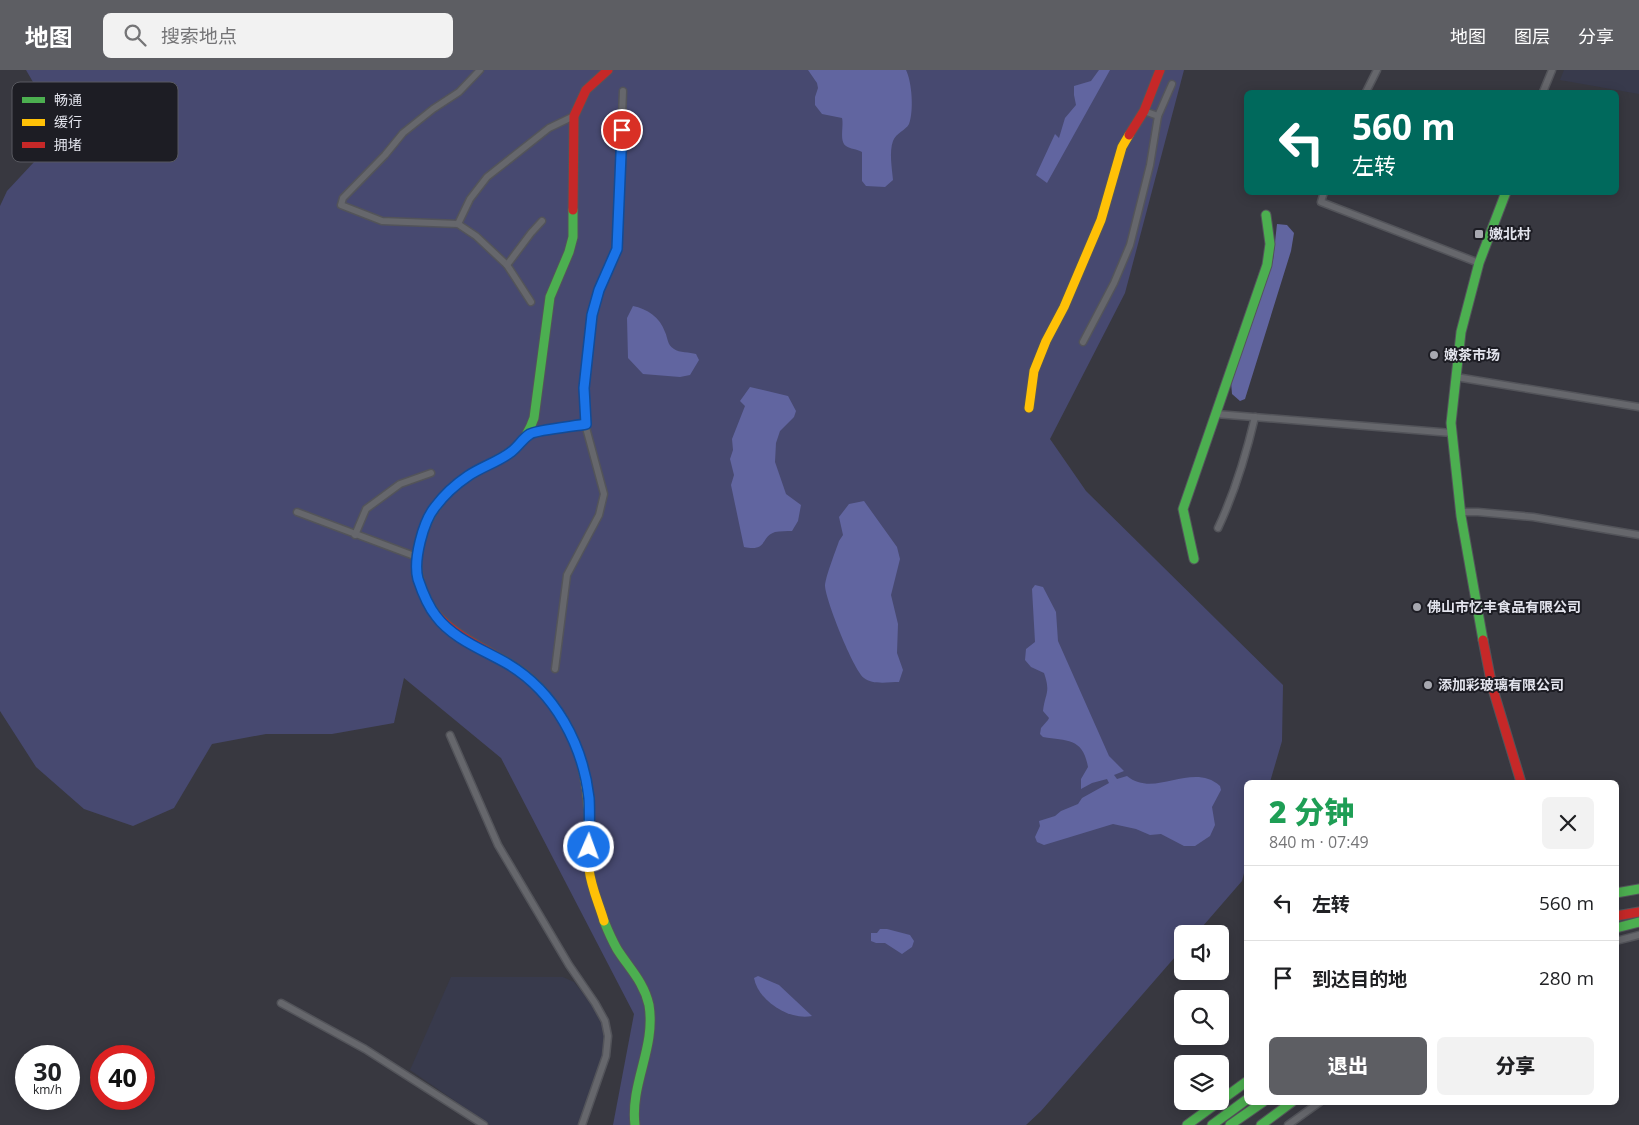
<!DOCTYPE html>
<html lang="zh">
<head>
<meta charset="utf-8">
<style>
	body { margin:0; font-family:"Open Sans","Noto Sans SC",sans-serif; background:#f2f2f2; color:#202124; height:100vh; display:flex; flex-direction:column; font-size:19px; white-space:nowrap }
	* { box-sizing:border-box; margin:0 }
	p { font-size:16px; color:#757577 }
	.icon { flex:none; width:28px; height:28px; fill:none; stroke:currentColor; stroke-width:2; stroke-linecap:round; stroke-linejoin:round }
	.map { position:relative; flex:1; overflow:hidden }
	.side { position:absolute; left:1244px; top:710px; width:375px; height:325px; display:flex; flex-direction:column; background:#fff; border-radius:8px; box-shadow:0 2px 12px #0003 }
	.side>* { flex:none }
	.hud { position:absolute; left:1244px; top:20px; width:375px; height:105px; border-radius:8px; box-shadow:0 2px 12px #0003; background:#00695c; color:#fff; overflow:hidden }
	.tools { position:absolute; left:1174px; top:855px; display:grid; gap:10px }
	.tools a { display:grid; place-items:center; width:55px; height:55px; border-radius:8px; background:#fff; box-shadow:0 2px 12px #0003; font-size:25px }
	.speed { position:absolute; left:15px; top:975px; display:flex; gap:10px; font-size:25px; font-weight:700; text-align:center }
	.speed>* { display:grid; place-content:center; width:65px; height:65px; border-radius:50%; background:#fff; box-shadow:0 2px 12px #0003; line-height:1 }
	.speed small { font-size:12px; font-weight:400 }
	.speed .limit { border:8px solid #d22; background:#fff; color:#111 }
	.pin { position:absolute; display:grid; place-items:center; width:42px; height:42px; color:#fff; margin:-21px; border:2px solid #fff; border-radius:50%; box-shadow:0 1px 5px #0007 }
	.me { position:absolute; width:55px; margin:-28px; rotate:2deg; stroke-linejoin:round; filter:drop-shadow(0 0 4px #0008) }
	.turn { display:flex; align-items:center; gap:18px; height:105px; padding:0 25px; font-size:22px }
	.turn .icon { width:65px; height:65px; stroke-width:2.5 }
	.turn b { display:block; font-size:35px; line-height:42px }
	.round { display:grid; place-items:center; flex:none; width:52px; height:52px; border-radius:8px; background:#f2f2f2 }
	.head { display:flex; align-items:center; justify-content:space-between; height:85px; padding:0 25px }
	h1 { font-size:30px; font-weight:800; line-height:38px; color:#1e9e55 }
	.primary-button { display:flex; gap:10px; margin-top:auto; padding:10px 25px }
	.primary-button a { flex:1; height:58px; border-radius:8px; background:#5d5e63; color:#fff; font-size:20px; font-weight:800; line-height:58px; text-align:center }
	.primary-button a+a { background:#f2f2f2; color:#202124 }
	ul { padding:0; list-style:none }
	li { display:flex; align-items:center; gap:15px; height:75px; padding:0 25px; border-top:1px solid #e0e0e0 }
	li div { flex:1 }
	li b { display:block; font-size:19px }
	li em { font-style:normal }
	header { display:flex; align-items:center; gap:30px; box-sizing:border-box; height:70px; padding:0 25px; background:#5d5e63; color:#fff }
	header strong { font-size:24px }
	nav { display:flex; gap:28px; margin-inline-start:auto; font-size:18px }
	.search { width:350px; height:45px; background:#f2f2f2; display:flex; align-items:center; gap:12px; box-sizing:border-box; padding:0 18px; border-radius:8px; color:#757577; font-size:19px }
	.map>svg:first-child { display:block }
</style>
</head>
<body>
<header>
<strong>地图</strong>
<div class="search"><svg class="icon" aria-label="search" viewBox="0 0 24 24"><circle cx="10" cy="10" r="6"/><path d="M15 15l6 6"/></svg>搜索地点</div>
<nav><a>地图</a><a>图层</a><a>分享</a></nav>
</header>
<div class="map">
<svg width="1639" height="1055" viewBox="0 0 1639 1055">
	<rect width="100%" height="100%" fill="#383840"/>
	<!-- built -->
	<g fill="#383a4c">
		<path d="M1564,0H1639V24L1560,10Z"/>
		<path d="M451,907H563L574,912L596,940L602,951L606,966L604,979L591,1022L579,1055H490L410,1000Z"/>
	</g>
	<!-- green -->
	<path fill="#474970" d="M26,0H1184L1125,223L1050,369L1086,421L1283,615L1282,671L1270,712H1246V795L1242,811L1196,864H1182V879L1041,1041L1026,1055H613L634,944L501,688L404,608L394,653L332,664H266L212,674L174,738L133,756L84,739L36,697L0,641V136L7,121L62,62Z"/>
	<!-- water -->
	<g fill="#6165a0">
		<path d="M808,0H906C912,12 914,41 909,54C906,60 896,63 893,71C889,82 892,98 893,110L885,117L866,116L862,111V82C857,79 850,79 846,76C839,71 844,56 842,48L822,44L815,35V27L818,18L817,13Z"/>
		<path d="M1099,0H1110L1047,113L1036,105L1055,64L1059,68L1065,48L1076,35L1074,25V16L1091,11Z"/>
		<path d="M1277,154L1287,155L1294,163L1291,181L1245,329L1240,331L1232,324L1231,312L1273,190Z"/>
		<path d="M633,236C647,239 660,247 665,262C668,268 667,275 674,279C679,283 690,282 696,284L699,290L690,305L680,307L643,304L628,288L627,248Z"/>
		<path d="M750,317L788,326L796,341L794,347L780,361L776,373L775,392L786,424L801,435L798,451L792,461C787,461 780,461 775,462C760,467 768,482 744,477L731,415L734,405L730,389L733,380L732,369L745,336L740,331Z"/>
		<path d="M864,431L897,477L900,489L891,525L898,554L897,583L903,600L899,612C889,612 872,615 864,608C853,599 826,531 825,516C825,508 836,480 839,471L843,465L839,447L849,434Z"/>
		<path d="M1035,515L1043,517L1056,542L1058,571L1109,686L1124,701L1114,705L1117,709L1127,706C1155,729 1192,691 1220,716L1221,720L1212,737L1215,755L1210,766L1195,776H1184L1161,764L1150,765L1136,759L1113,754L1044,775L1037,772L1035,767L1040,756L1039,751L1055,746L1061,741L1078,734L1082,728L1109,713L1107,709L1092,713L1081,719V709L1088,697C1083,668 1068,671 1043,667L1040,664L1041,658L1048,650L1049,648L1043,641C1045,623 1051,623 1044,603L1031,597L1025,590L1026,579L1035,572L1032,519Z"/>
		<path d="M880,859H887L910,865L914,871L912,877L902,884L885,873H876L871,871V863H877Z"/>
		<path d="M758,906L779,915L812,946C790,951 758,931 754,908Z"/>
	</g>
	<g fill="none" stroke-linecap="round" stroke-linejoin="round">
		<!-- street casing -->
		<g stroke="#53545a" stroke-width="9">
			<g id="street">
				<path d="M480,0L459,22L433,39L403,63L385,85L343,128L341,135L382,151L458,154L476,166L507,195L531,232"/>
				<path d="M1366,22L1377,0"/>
				<path d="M1543,22L1552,0"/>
				<path d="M1158,46L1172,14"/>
				<path d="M1324,122L1321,132L1479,193"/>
				<path d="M458,154L470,129L487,107L549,58L574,46"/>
				<path d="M507,195L531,163L542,151"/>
				<path d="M1083,272L1114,213L1130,175L1150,95L1158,46L1144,41"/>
				<path d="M1456,307L1639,337"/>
				<path d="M1216,344L1452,363"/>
				<path d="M530,363L585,354"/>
				<path d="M297,442L417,487"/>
				<path d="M1460,442H1478L1533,447L1639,465"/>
				<path d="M1218,458C1235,422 1246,385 1255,347"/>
				<path d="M355,465L366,439L400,414L431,403"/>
				<path d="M555,599L567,505L599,445L604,424L585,354L584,318L592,245L599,219L617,179L623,21"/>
				<path d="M450,665L498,775L569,895L595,933L605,951L608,966L606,986L582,1055"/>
				<path d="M1616,871L1639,865"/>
				<path d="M281,933L365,979L484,1055"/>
				<path d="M1288,1055L1320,1032"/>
			</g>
		</g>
		<!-- fast casing -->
		<g stroke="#53545a" stroke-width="11">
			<g id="fast">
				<path d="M1194,489L1183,439L1267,195L1270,174L1266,145"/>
				<path d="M417,496C416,458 440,423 471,404C501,386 521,385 534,348L550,227L569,182L573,167V140"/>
				<path d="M1483,570L1461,446L1451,353L1461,262L1479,193L1506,122"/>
				<path d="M1616,823L1639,819"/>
				<path d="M604,851C608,861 612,870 617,879C629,898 644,912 649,935C656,978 630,1013 635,1055"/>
				<path d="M1616,858L1639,852"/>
				<path d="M1187,1055L1246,1012"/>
				<path d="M1212,1055L1246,1030"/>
				<path d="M1230,1055L1263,1032"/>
				<path d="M1261,1055L1292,1032"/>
			</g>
		</g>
		<!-- slow casing -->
		<g stroke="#53545a" stroke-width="11">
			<g id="slow">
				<path d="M1029,338L1034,301L1046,271L1064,237L1101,150L1122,77L1129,65"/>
				<path d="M563,649C583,682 589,719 589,757C589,771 587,785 589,799C591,817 599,834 604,851"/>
			</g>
		</g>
		<!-- jam casing -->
		<g stroke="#53545a" stroke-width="11">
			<g id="jam">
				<path d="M1129,65L1144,41L1160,0"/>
				<path d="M573,140L574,46L586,20L608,0"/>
				<path d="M417,496C424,563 481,571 526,605C541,617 553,633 563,649"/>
				<path d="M1483,570L1492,616L1521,712"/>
				<path d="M1616,846L1639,842"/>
			</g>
		</g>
		<!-- street -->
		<use href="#street" stroke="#66676c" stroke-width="6"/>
		<!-- fast -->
		<use href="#fast" stroke="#4caf50" stroke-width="9"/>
		<!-- slow -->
		<use href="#slow" stroke="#ffc107" stroke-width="9"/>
		<!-- jam -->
		<use href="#jam" stroke="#c62828" stroke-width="9"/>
	</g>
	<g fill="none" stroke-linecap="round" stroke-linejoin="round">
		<!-- route casing -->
		<g stroke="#114b97" stroke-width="12">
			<path id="route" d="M589,777C589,761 590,745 589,728C583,675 555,622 508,594C484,580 453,569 436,546C428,536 422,521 418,509C413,490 423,452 435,437C444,425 456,414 468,406C481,397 498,392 511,382C518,377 523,368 530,364C536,360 576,356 586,354L584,318L592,245L599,220L617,179L622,60"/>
		</g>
		<!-- route -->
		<use href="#route" stroke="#1a73e8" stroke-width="9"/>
	</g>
	<!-- markers -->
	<g fill="#a7a8b0" stroke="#1d1d24" stroke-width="2">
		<rect x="1474" y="159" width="10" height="10" rx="2.5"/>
		<circle cx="1434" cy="285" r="5"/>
		<circle cx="1417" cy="537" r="5"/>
		<circle cx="1428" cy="615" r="5"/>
	</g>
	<g text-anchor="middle" stroke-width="4" stroke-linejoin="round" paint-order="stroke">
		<!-- poi labels -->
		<g font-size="14" font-weight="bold" fill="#e3e4ed" stroke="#1d1d24" text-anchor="start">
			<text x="1489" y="169">嫩北村</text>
			<text x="1444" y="290">嫩茶市场</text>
			<text x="1427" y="542">佛山市忆丰食品有限公司</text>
			<text x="1438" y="620">添加彩玻璃有限公司</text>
		</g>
	</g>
	<!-- legend -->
	<rect x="12" y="12" width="166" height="80" rx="8" fill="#1d1d24" stroke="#585960" stroke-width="1"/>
	<rect x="22" y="27" width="23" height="6" fill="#4caf50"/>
	<rect x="22" y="49" width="23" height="7" fill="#ffc107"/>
	<rect x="22" y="72" width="23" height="6" fill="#c62828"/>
	<g font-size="14" fill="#e3e4ed">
		<text x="54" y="35">畅通</text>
		<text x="54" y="57">缓行</text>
		<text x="54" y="80">拥堵</text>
	</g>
</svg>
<div class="tools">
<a><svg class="icon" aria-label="sound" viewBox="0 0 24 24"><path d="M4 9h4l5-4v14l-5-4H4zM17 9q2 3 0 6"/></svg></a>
<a><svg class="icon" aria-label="search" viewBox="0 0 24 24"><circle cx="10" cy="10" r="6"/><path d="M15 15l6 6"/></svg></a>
<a><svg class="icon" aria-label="layers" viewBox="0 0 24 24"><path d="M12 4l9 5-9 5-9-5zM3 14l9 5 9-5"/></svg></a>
</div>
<div class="speed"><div>30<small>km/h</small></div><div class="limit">40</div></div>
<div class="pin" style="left:622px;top:60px;background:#d93025"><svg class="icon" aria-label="arrive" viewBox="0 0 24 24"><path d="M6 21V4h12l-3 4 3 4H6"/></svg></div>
<svg class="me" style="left:589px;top:777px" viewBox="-20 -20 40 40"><circle r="17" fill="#1a73e8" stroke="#fff" stroke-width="3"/><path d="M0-11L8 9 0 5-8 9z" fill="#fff"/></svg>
<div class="hud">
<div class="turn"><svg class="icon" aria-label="left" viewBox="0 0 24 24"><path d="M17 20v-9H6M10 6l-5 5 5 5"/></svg><div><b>560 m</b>左转</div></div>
</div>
<section class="side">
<div class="head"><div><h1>2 分钟</h1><p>840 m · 07:49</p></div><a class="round"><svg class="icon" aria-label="close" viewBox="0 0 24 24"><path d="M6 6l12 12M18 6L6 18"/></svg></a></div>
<ul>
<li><svg class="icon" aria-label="left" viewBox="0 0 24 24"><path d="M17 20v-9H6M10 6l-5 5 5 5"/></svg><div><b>左转</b></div><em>560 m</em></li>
<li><svg class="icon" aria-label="arrive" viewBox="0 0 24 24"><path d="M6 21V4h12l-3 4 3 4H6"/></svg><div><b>到达目的地</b></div><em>280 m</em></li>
</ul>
<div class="primary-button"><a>退出</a><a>分享</a></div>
</section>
</div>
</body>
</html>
